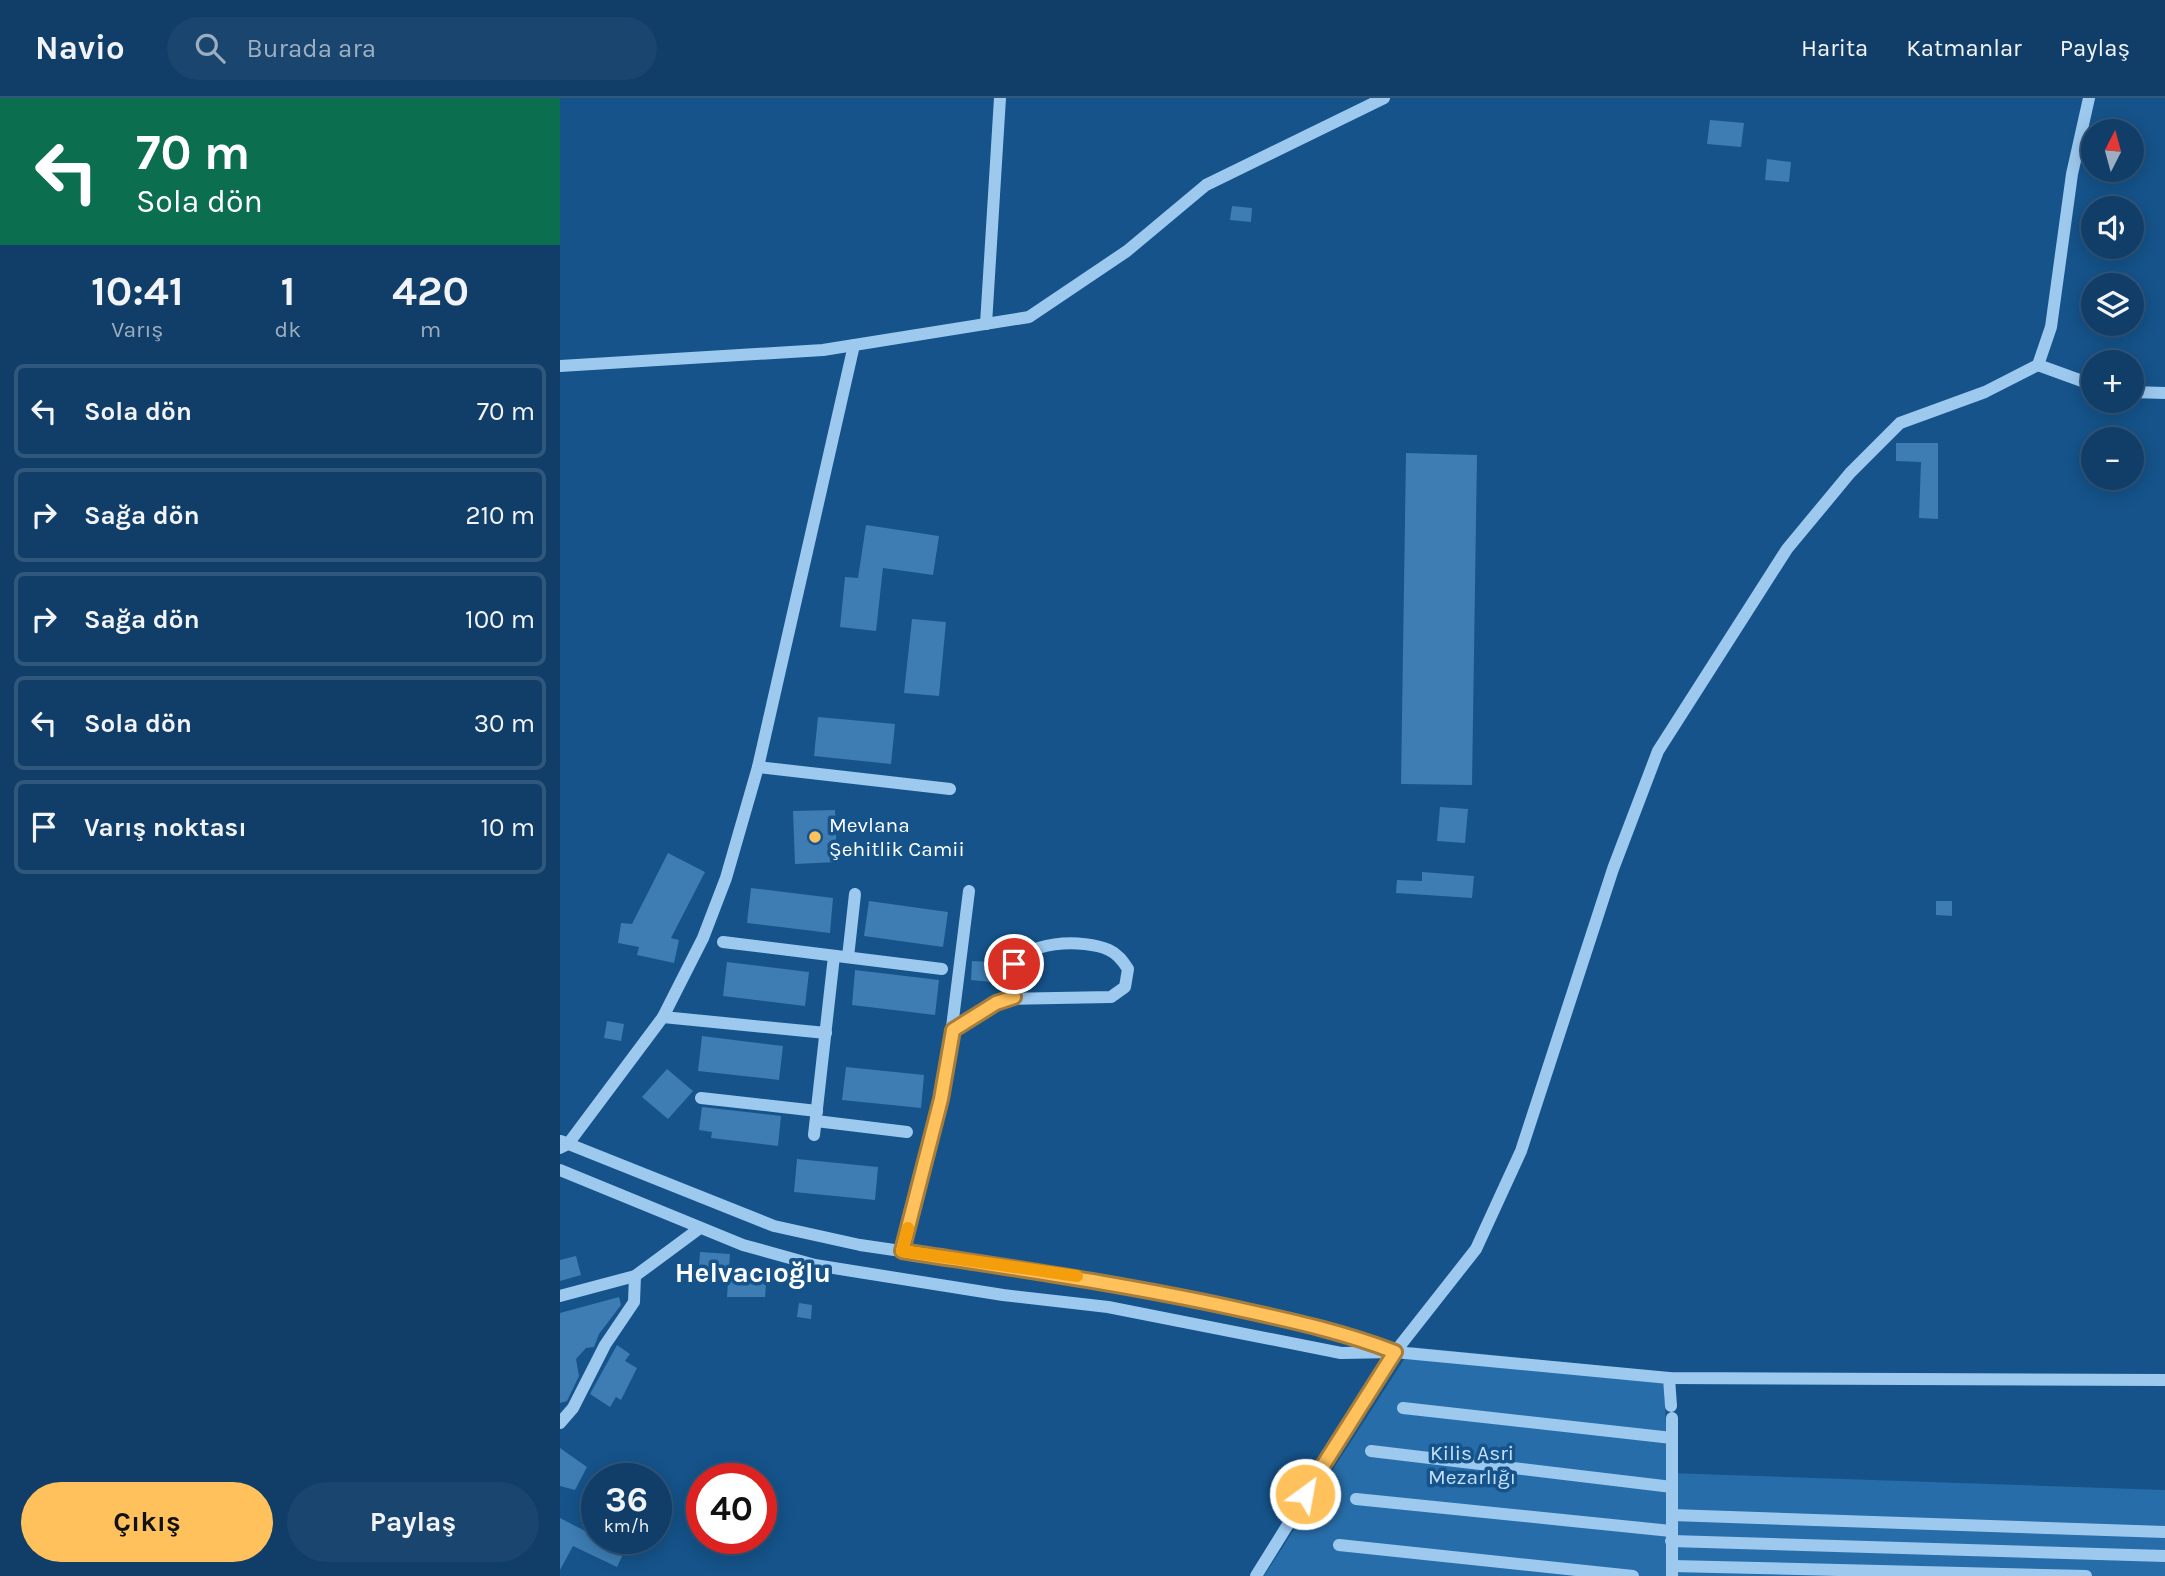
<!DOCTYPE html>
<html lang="tr">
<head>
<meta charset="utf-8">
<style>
	body { margin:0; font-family:Karla,sans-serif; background:#19456e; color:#f1f3f6; height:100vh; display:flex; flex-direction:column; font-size:26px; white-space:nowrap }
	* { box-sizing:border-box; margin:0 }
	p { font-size:23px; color:#9caec0 }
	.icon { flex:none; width:38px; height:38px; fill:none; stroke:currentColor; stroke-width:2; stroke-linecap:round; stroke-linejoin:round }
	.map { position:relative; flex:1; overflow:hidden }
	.panel { display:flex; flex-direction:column; background:#103e68; width:560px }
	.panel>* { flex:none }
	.top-card { background:#0b6e4f; color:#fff; overflow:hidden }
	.needle { width:46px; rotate:6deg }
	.buttons { position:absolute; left:1521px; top:21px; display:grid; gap:14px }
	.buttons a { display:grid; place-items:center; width:63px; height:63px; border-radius:50%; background:#103e68; box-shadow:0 4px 18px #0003,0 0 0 2px #30577c; font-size:35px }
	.speed { position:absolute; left:21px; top:1365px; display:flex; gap:14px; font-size:35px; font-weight:700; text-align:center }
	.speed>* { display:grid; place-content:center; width:91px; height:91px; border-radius:50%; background:#103e68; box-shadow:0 4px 18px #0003,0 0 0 2px #30577c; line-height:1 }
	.speed small { font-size:18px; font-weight:400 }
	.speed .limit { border:10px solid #d22; background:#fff; color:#111 }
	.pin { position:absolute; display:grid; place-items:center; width:60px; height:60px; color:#fff; margin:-30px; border:4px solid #fff; border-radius:50%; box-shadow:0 2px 7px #0007 }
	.me { position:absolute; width:77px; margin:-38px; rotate:32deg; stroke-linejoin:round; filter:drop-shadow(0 0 5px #0008) }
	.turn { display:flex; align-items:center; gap:24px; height:147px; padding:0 21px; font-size:32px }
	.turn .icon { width:91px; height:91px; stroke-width:2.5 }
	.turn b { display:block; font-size:49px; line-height:60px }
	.eta { display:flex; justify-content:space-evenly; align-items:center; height:119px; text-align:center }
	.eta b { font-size:42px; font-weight:700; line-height:49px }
	.button { display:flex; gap:14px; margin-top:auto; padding:14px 21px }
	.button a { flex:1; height:80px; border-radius:42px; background:#ffc15b; color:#111; font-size:28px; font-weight:700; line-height:80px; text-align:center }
	.button a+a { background:#19456e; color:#f1f3f6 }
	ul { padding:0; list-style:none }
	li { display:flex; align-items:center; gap:21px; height:94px; margin:0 14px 10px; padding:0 7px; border:4px solid #30577c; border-radius:10px }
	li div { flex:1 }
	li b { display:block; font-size:26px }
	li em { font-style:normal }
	header { display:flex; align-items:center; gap:42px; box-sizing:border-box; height:98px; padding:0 35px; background:#103e68; border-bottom:2px solid #30577c }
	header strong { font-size:33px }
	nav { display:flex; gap:38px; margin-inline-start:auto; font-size:24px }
	.search { width:490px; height:63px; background:#19456e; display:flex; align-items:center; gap:18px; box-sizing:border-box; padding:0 24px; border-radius:38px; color:#9caec0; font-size:26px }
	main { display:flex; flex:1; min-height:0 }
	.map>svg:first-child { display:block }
</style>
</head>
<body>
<header>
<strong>Navio</strong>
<div class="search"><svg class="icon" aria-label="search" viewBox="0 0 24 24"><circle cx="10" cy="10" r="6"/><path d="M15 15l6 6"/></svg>Burada ara</div>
<nav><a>Harita</a><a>Katmanlar</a><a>Paylaş</a></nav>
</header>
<main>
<section class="panel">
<div class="top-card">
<div class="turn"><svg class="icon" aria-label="left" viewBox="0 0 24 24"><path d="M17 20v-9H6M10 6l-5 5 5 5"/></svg><div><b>70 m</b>Sola dön</div></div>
</div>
<div class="eta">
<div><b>10:41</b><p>Varış</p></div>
<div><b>1</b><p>dk</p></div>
<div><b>420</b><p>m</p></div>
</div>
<ul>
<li><svg class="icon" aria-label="left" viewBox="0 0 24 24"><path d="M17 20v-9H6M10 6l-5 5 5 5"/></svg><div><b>Sola dön</b></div><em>70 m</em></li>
<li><svg class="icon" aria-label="right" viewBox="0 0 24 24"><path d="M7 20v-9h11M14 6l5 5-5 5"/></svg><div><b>Sağa dön</b></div><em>210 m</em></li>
<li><svg class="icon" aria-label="right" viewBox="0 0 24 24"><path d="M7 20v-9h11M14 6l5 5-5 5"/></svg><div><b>Sağa dön</b></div><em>100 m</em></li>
<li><svg class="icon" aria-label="left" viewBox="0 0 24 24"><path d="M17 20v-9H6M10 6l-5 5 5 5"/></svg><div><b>Sola dön</b></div><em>30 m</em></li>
<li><svg class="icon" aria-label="arrive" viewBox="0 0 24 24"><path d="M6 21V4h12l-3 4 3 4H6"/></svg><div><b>Varış noktası</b></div><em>10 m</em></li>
</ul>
<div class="button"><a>Çıkış</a><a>Paylaş</a></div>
</section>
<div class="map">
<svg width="1605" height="1478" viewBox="0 0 1605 1478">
	<rect width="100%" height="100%" fill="#15538a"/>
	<!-- green -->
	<path fill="#276da9" d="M852,1249L1103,1274L1109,1375L1605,1392V1478H704Z"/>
	<!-- building -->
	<g fill="#3d7db3">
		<path d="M1150,22L1184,25L1181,49L1147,46Z"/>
		<path d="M1207,61L1231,64L1229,84L1205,82Z"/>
		<path d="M672,108L692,110L691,124L670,122Z"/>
		<path d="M1336,345H1378V421L1359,420L1361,364L1336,363Z"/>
		<path d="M846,355L917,357L912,687L841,686Z"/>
		<path d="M306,427L379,438L373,477L323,470L316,533L280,529L285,479L298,480Z"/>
		<path d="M352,521L386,524L379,598L344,595Z"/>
		<path d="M258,619L335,626L331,666L254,658Z"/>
		<path d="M880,709L908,711L905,745L877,743Z"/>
		<path d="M275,712L277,764L235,766L233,713Z"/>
		<path d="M108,755L145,774L111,840L119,842L114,865L77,857L79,849L58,845L61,825L72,826Z"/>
		<path d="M862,774L914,778L912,800L836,795L837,782L862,783Z"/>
		<path d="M191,790L273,800L270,835L187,825Z"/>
		<path d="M309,803L388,814L383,849L304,838Z"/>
		<path d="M1376,803H1392V818L1376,817Z"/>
		<path d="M412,863L433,864L431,884L411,882Z"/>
		<path d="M167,864L249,874L245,908L163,898Z"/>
		<path d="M295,872L379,882L375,917L292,907Z"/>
		<path d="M47,923L64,926L61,943L44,940Z"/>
		<path d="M142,938L223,948L219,982L138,973Z"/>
		<path d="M286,969L364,977L361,1010L282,1002Z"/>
		<path d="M107,971L133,993L108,1021L82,999Z"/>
		<path d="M142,1009L221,1018L218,1048L151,1040L152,1034L139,1032Z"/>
		<path d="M237,1061L318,1069L315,1102L234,1094Z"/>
		<path d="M140,1154L170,1156L169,1170L139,1168Z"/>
		<path d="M16,1158L21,1177L0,1183V1162Z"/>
		<path d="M159,1169L207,1174L205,1199H167L168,1183L158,1182Z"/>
		<path d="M59,1199L61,1207L39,1236L34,1249L26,1250L16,1261L19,1278L7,1303L0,1305V1215Z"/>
		<path d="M239,1205L252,1207L251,1221L237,1219Z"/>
		<path d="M57,1247L70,1256L65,1263L77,1270L61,1302L56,1299L50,1309L30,1296Z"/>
		<path d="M0,1350L27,1369L15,1392L0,1388Z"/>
		<path d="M37,1413V1440H71L57,1469L13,1448L0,1472V1420L27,1434Z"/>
	</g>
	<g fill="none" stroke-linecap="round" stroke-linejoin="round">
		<!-- minor -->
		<g stroke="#9dc9ef" stroke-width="12">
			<path d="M426,226L440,0"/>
			<path d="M1478,267L1533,287"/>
			<path d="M0,268L263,252L469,219L567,153L646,87L824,0"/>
			<path d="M1572,294L1605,295"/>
			<path d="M198,669L390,691"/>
			<path d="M163,844L382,871"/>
			<path d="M288,859L295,796"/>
			<path d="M103,919L266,935"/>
			<path d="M393,932L445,901L551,899L565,889L568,871C563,863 558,856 549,852C525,841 461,841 451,873C449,882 452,890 454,899"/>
			<path d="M141,1000L257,1013"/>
			<path d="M256,1023L347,1034"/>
			<path d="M254,1037L274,858"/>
			<path d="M1,1043L214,1128L300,1147L526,1180L640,1202L787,1236L828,1251"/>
			<path d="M0,1050L8,1046L103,919L143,840L166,780L198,669L294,247"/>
			<path d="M0,1072L183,1147L255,1167L443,1197L548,1209L781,1255L835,1254L1109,1280L1605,1282"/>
			<path d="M342,1153L386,977L409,793"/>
			<path d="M0,1198L75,1178L140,1130"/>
			<path d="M1109,1280L1111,1308"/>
			<path d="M843,1310L1112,1340"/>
			<path d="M1112,1320V1478"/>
			<path d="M0,1325L13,1310L45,1247L74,1204L75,1178"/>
			<path d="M811,1353L1112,1389"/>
			<path d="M796,1401L1111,1433"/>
			<path d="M1112,1417L1605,1434"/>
			<path d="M1111,1443L1605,1458"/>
			<path d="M779,1447L1073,1478"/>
			<path d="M1112,1468L1526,1478"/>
			<path d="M696,1478L835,1254L916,1151L961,1053L1053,771L1098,653L1227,451L1290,375L1340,325L1425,294L1478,267L1491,229L1512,76L1529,0"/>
		</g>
	</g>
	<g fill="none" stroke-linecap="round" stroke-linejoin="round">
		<!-- route casing -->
		<g stroke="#a67d3b" stroke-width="18">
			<path id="route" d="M454,866L450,881L454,899L436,905L393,932L381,1001L342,1153C457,1171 572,1187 687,1213C737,1224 786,1235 835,1254L745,1396"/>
		</g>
		<!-- route -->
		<use href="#route" stroke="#ffc15b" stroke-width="12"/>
		<!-- slow -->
		<path stroke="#f59e0b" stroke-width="12" d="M348,1130L342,1153L517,1178"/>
	</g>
	<!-- markers -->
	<circle fill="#ffc15b" stroke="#15538a" stroke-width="2.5" cx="255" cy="739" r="7"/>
	<g text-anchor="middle" stroke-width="7" stroke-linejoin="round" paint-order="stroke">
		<!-- poi labels -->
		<g font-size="21" fill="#fff" stroke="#15538a" text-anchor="start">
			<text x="269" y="734">Mevlana<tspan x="269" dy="24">Şehitlik Camii</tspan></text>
		</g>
		<!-- park labels -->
		<g font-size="21" fill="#c3e1fb" stroke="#15538a">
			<text x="912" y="1362">Kilis Asri<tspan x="912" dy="24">Mezarlığı</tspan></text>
		</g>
		<!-- district labels -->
		<g font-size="28" font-weight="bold" fill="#fff" stroke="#15538a">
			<text x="193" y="1184">Helvacıoğlu</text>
		</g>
	</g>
</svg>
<div class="buttons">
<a><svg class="needle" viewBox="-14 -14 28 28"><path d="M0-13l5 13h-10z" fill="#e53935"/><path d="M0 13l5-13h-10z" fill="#9caec0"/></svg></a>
<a><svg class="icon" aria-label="sound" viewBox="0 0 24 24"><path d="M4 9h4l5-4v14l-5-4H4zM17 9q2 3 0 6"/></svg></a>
<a><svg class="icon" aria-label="layers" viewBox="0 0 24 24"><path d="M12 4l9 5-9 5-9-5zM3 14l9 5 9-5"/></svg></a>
<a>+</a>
<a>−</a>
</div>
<div class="speed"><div>36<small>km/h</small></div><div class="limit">40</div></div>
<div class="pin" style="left:454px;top:866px;background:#d93025"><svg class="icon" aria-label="arrive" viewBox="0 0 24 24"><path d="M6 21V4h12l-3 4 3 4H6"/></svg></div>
<svg class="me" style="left:745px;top:1396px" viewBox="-20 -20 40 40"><circle r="17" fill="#ffc15b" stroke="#fff" stroke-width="3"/><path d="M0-11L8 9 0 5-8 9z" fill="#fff"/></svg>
</div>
</main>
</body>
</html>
